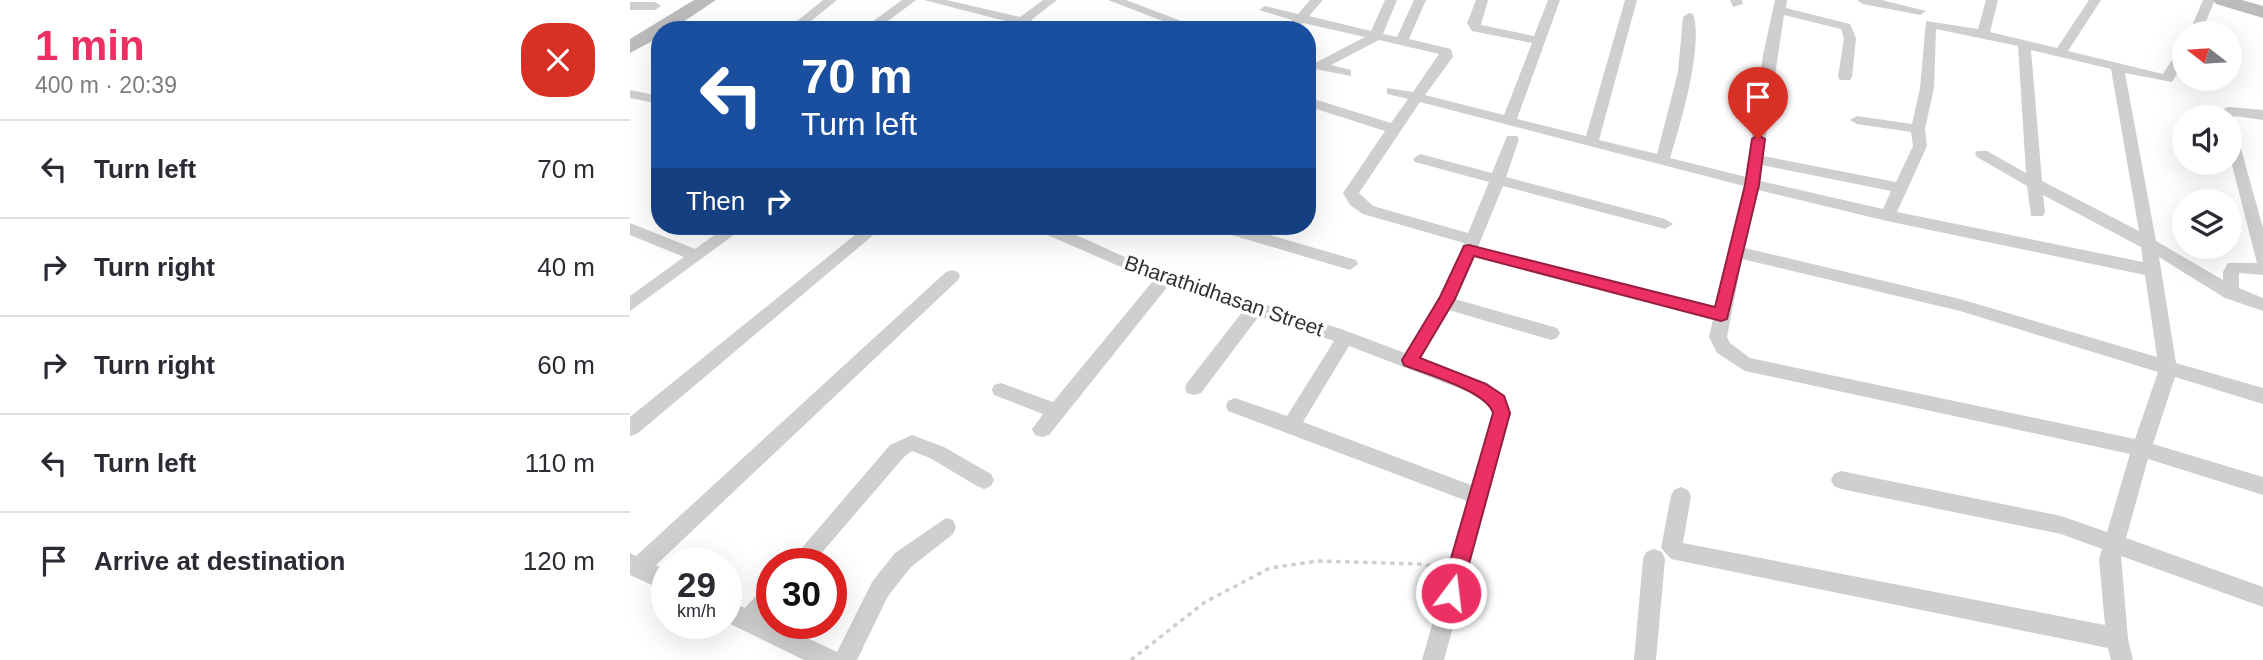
<!DOCTYPE html>
<html lang="en">
<head>
<meta charset="utf-8">
<style>
	body { margin:0; font-family:Helvetica,sans-serif; background:#f2f2f3; color:#2b2b33; height:100vh; display:flex; flex-direction:column; font-size:26px; white-space:nowrap }
	* { box-sizing:border-box; margin:0 }
	p { font-size:23px; color:#7c7c81 }
	.icon { flex:none; width:38px; height:38px; fill:none; stroke:currentColor; stroke-width:2; stroke-linecap:round; stroke-linejoin:round }
	.map { position:relative; flex:1; overflow:hidden }
	.panel { display:flex; flex-direction:column; background:#fff; width:630px }
	.panel>* { flex:none }
	.hud { position:absolute; left:21px; top:21px; width:665px; height:214px; border-radius:28px; box-shadow:0 7px 28px #0002; background:#1a4fa0; color:#fff; overflow:hidden }
	.needle { width:46px; rotate:287deg }
	.buttons { position:absolute; left:1542px; top:21px; display:grid; gap:14px }
	.buttons a { display:grid; place-items:center; width:70px; height:70px; border-radius:50%; background:#fff; box-shadow:0 7px 28px #0002; font-size:35px }
	.speed { position:absolute; left:21px; top:548px; display:flex; gap:14px; font-size:35px; font-weight:700; text-align:center }
	.speed>* { display:grid; place-content:center; width:91px; height:91px; border-radius:50%; background:#fff; box-shadow:0 7px 28px #0002; line-height:1 }
	.speed small { font-size:18px; font-weight:400 }
	.speed .limit { border:10px solid #d22; background:#fff; color:#111 }
	.pin { position:absolute; display:grid; place-items:center; width:60px; height:60px; color:#fff; margin:-72px -30px; border-radius:50% 50% 50% 0; rotate:-45deg; box-shadow:0 0 7px #0007 }
	.pin .icon { rotate:45deg }
	.me { position:absolute; width:77px; margin:-38px; rotate:15deg; stroke-linejoin:round; filter:drop-shadow(0 0 5px #0008) }
	.turn { display:flex; align-items:center; gap:24px; height:147px; padding:0 35px; font-size:32px }
	.turn .icon { width:91px; height:91px; stroke-width:2.5 }
	.turn b { display:block; font-size:49px; line-height:60px }
	.then { display:flex; align-items:center; height:66px; padding:0 35px; background:#0003; gap:14px; font-size:26px }
	.round { display:grid; place-items:center; flex:none; width:74px; height:74px; border-radius:28px; background:#f2f2f3 }
	.headline { display:flex; align-items:center; justify-content:space-between; height:119px; padding:0 35px }
	h1 { font-size:42px; font-weight:700; line-height:52px; color:#ec3064 }
	ul { padding:0; list-style:none }
	li { display:flex; align-items:center; gap:21px; height:98px; padding:0 35px; border-top:2px solid #e1e1e2 }
	li div { flex:1 }
	li b { display:block; font-size:26px }
	li em { font-style:normal }
	main { display:flex; flex:1; min-height:0 }
	.map>svg:first-child { display:block }
</style>
</head>
<body>
<main>
<section class="panel">
<div class="headline"><div><h1>1 min</h1><p>400 m · 20:39</p></div><a class="round" style="background:#d93025;color:#fff"><svg class="icon" aria-label="close" viewBox="0 0 24 24"><path d="M6 6l12 12M18 6L6 18"/></svg></a></div>
<ul>
<li><svg class="icon" aria-label="left" viewBox="0 0 24 24"><path d="M17 20v-9H6M10 6l-5 5 5 5"/></svg><div><b>Turn left</b></div><em>70 m</em></li>
<li><svg class="icon" aria-label="right" viewBox="0 0 24 24"><path d="M7 20v-9h11M14 6l5 5-5 5"/></svg><div><b>Turn right</b></div><em>40 m</em></li>
<li><svg class="icon" aria-label="right" viewBox="0 0 24 24"><path d="M7 20v-9h11M14 6l5 5-5 5"/></svg><div><b>Turn right</b></div><em>60 m</em></li>
<li><svg class="icon" aria-label="left" viewBox="0 0 24 24"><path d="M17 20v-9H6M10 6l-5 5 5 5"/></svg><div><b>Turn left</b></div><em>110 m</em></li>
<li><svg class="icon" aria-label="arrive" viewBox="0 0 24 24"><path d="M6 21V4h12l-3 4 3 4H6"/></svg><div><b>Arrive at destination</b></div><em>120 m</em></li>
</ul>
</section>
<div class="map">
<svg width="1633" height="660" viewBox="0 0 1633 660">
	<rect width="100%" height="100%" fill="#fff"/>
	<g fill="none" stroke-linecap="round" stroke-linejoin="round">
		<!-- path -->
		<path stroke="#cfcfcf" stroke-width="3.5" stroke-dasharray="4.5 4.5" stroke-linecap="butt" d="M501,660L575,602L640,568L687,561L789,564L811,568"/>
		<!-- street -->
		<g fill="#cfcfcf" fill-rule="evenodd">
			<path d="M193,0H207L170,30H156Z"/>
			<path d="M272,0H286L246,30H231Z"/>
			<path d="M294,0H316L390,17L413,0H427L401,20L419,30H402L394,26L386,30L380,26L383,23Z"/>
			<path d="M478,0H496L575,30H556Z"/>
			<path d="M680,0H693L679,16L741,31L755,0H767L753,34L767,37L784,0H796L779,39L821,49L823,57L795,95L874,115L902,43L842,31L837,23L846,0H858L851,25L904,36L918,0H930L887,119L956,136L995,0H1007L969,140L1027,154L1048,72L1053,17L1059,13L1063,14C1074,45 1050,126 1040,158L1116,177L1133,55L1145,0H1157L1156,8L1220,24L1226,38L1222,77L1220,80H1210L1208,77L1214,38L1211,29L1154,15L1133,156L1266,182L1283,146L1281,132L1227,124L1220,120L1227,116L1282,124L1290,88L1296,21L1348,29L1356,0H1368L1360,32L1427,48L1459,0H1471L1438,51L1533,74L1549,49L1554,48V62L1542,82L1495,73L1526,241L1593,280V272L1598,263H1627L1600,157V126L1605,127L1633,228V275L1609,273V288L1633,298V311L1595,298L1529,257L1546,363L1633,388V404L1545,377L1523,444L1633,477V495L1518,459L1496,538L1633,587V607L1491,556L1498,639L1503,660H1481L1478,648L1041,559L1031,548L1041,496L1044,490L1051,487L1058,490L1061,496L1053,543L1475,625L1469,559L1472,549L1431,534L1211,489L1204,486L1201,480L1204,474L1211,471L1431,516L1477,532L1500,454L1115,371L1087,353L1079,337L1083,319L844,257L825,299L927,328L930,333L927,338L921,340L819,310L790,359L858,384L875,396L881,413L814,660H792L837,501L598,411L596,406L598,401L605,398L657,416L704,341L629,316L571,393L564,395L557,393L555,388L557,383L613,311L538,286L419,435L412,437L405,435L402,429L413,414L364,395L362,390L364,385L371,383L423,402L523,281L406,230L404,226H426L515,266L711,329L775,353L809,297L834,243L733,214L720,205L713,193L755,131L677,106V97L761,123L778,99L757,94V88L783,92L809,54L749,40L701,65L721,70V76L680,68V62H687L735,37L673,23L667,30H654L662,20L629,10L635,6L668,14ZM1306,29L1388,46L1396,173L1357,151H1347L1345,154L1347,157L1397,186L1401,216H1413L1415,212L1413,195L1511,247L1513,262L1267,212L1297,146L1295,129L1304,88ZM1401,50L1481,69L1509,231L1412,181ZM790,102L1114,186L1085,307L848,247L873,186L1035,229L1043,224L1035,219L876,177L889,139L887,136H877L862,173L790,154L783,159L785,162L859,182L838,233L743,206L729,193ZM1132,165L1261,191L1253,209L1130,181ZM1128,190L1257,221L1515,275L1527,357L1330,299L1115,248ZM1112,259L1330,311L1528,372L1505,439L1120,358L1100,343L1097,337ZM719,346L844,394L860,405L863,413L841,485L673,422Z"/>
			<path d="M1100,0H1112L1113,4L1103,7Z"/>
			<path d="M1227,0H1252L1296,11L1290,15L1233,4Z"/>
			<path d="M1573,0H1585L1571,33H1559Z"/>
			<path d="M0,2H25L31,6L25,10H0Z"/>
			<path d="M0,90L30,96V104L0,98Z"/>
			<path d="M1600,107L1633,110V120L1605,116L1600,121V117H1591L1595,108Z"/>
			<path d="M0,223L65,249L97,226H116L0,311V296L54,257L0,235Z"/>
			<path d="M236,226H254L7,434L0,436V417Z"/>
			<path d="M583,226H609L726,260L728,264L720,270L585,230Z"/>
			<path d="M322,270L328,272L330,276L328,280L26,565L37,571V592L0,575V553L6,556L316,272Z"/>
			<path d="M282,435L314,447L361,474L364,480L361,486L354,489L347,486L300,458L282,451L274,457L182,564H158L260,445Z"/>
			<path d="M316,518L323,520L326,527L323,534L281,567L258,596L227,660H174L96,622V600L115,608L134,587L142,584V610L135,618L207,652L242,582L265,553Z"/>
			<path d="M1024,549L1032,552L1035,559L1026,660H1004L1013,559L1016,552Z"/>
		</g>
		<!-- secondary -->
		<g fill="#bcbcbc" fill-rule="evenodd">
			<path d="M64,0H86L41,30H30V37L0,53V39Z"/>
			<path d="M1583,0H1612L1633,6V18L1586,4Z"/>
		</g>
	</g>
	<!-- route -->
	<path fill="#ec3064" stroke="#991f41" stroke-width="2" d="M1128,135L1135,139L1129,185L1097,319L1091,321L844,256L825,299L790,358L856,384L874,396L880,413L831,593L828,600L821,603L814,600L811,593L863,413C857,391 795,374 774,365L772,360L810,297L834,246L839,245L1085,307L1115,185L1122,139Z"/>
	<g text-anchor="middle" stroke-width="7" stroke-linejoin="round" paint-order="stroke">
		<!-- street labels -->
		<g font-size="21" fill="#323232" stroke="#fff">
			<text transform="translate(594 296) rotate(19)" y="7">Bharathidhasan Street</text>
		</g>
	</g>
</svg>
<div class="buttons">
<a><svg class="needle" viewBox="-14 -14 28 28"><path d="M0-13l5 13h-10z" fill="#e53935"/><path d="M0 13l5-13h-10z" fill="#7c7c81"/></svg></a>
<a><svg class="icon" aria-label="sound" viewBox="0 0 24 24"><path d="M4 9h4l5-4v14l-5-4H4zM17 9q2 3 0 6"/></svg></a>
<a><svg class="icon" aria-label="layers" viewBox="0 0 24 24"><path d="M12 4l9 5-9 5-9-5zM3 14l9 5 9-5"/></svg></a>
</div>
<div class="speed"><div>29<small>km/h</small></div><div class="limit">30</div></div>
<div class="pin" style="left:1128px;top:139px;background:#d93025"><svg class="icon" aria-label="arrive" viewBox="0 0 24 24"><path d="M6 21V4h12l-3 4 3 4H6"/></svg></div>
<svg class="me" style="left:821px;top:593px" viewBox="-20 -20 40 40"><circle r="17" fill="#ec3064" stroke="#fff" stroke-width="3"/><path d="M0-11L8 9 0 5-8 9z" fill="#fff"/></svg>
<div class="hud">
<div class="turn"><svg class="icon" aria-label="left" viewBox="0 0 24 24"><path d="M17 20v-9H6M10 6l-5 5 5 5"/></svg><div><b>70 m</b>Turn left</div></div>
<div class="then">Then<svg class="icon" aria-label="right" viewBox="0 0 24 24"><path d="M7 20v-9h11M14 6l5 5-5 5"/></svg></div>
</div>
</div>
</main>
</body>
</html>
